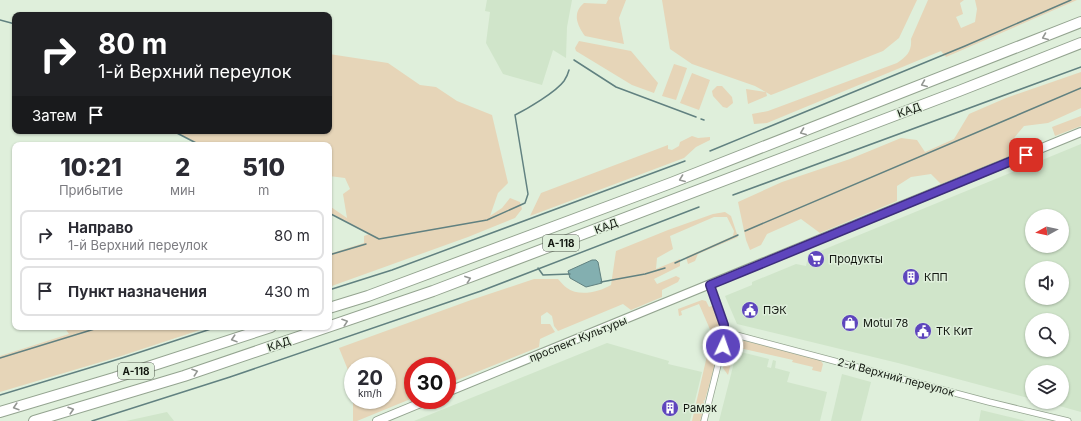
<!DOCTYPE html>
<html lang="ru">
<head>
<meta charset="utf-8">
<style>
	body { margin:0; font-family:Inter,sans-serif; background:#f2f2f3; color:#2b2b33; height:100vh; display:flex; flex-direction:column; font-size:15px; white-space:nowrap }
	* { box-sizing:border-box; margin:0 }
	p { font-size:13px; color:#7c7c81 }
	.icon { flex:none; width:22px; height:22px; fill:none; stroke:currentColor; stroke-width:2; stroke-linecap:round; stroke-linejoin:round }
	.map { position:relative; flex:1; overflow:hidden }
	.details { position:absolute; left:12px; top:142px; width:320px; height:188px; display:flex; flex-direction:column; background:#fff; border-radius:8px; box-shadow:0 1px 3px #0004 }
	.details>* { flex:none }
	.top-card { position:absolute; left:12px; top:12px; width:320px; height:122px; border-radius:8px; box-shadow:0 1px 3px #0004; background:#202124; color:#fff; overflow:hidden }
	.needle { width:26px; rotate:262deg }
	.controls { position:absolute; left:1025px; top:209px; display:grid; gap:8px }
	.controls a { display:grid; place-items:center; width:44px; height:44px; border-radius:50%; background:#fff; box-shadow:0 1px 3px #0004; font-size:20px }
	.speed { position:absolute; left:344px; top:357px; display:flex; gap:8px; font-size:20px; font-weight:700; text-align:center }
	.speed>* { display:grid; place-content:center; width:52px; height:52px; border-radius:50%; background:#fff; box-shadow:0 1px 3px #0004; line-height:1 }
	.speed small { font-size:10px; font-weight:400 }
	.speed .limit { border:6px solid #d22; background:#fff; color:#111 }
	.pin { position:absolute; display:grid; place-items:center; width:34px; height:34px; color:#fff; margin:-17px; border-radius:8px; box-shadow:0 2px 6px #0006 }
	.me { position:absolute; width:44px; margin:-22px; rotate:3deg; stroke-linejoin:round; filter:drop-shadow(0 0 3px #0008) }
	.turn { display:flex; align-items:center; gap:14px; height:84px; padding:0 20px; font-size:18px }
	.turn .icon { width:52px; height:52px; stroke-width:2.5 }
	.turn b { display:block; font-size:28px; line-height:34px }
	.then { display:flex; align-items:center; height:38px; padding:0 20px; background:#0003; gap:8px; font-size:15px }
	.eta { display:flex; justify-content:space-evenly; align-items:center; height:68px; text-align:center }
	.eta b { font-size:24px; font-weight:800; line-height:28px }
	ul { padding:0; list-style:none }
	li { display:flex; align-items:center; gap:12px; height:50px; margin:0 8px 6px; padding:0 12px; border:2px solid #e1e1e2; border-radius:8px }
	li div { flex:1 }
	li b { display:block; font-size:15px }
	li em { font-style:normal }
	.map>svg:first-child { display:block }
</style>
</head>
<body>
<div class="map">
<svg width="1081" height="421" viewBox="0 0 1081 421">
	<rect width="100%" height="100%" fill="#dfefdb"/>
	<!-- built -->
	<g fill="#d0e5ca" fill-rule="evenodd">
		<path d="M487,0H572L567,27L566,58L553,50L542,85L503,74L486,43L490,12L485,11Z"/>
		<path d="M1081,144V412L1045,402H1062V372H1032V399L898,363L737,324L725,296L752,285V282L796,264L806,266L808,256ZM1032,216H1062V246H1032ZM1032,268H1062V298H1032ZM1032,320H1062V350H1032Z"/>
		<path d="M607,343L669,361L668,364L702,372L690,421H414Z"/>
		<path d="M737,351L769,359L767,367L771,368L773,360L776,361L775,368L790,372L787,382L827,392L820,421H719Z"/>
		<path d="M842,374L871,382L861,421H831Z"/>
		<path d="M981,410L989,412L1026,421H979Z"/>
		<path d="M167,412L174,421H126Z"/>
	</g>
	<!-- green -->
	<g fill="#e6d5b8">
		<path d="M608,0H626L619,18L624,44L585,36C577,25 572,13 584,3L606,4Z"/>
		<path d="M662,0H917L899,38L883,51L771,95L755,86L692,64L670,49Z"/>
		<path d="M928,0H964L960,3L963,14L956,17L961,28L975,22L977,9L975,0H1077L946,57L941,51L767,123L754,124L752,114L768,111L897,63C907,56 912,51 911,39Z"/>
		<path d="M579,41L631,51L658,83L654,93L632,85L576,51L575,48Z"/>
		<path d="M329,54L388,63L420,85L436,87L457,101L492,115L508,183L498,193L490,216L502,208L510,198L520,202L522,209L515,218L468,237L329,287V254L364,243V236L369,234L329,212V194L331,207L347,218L343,194L350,189L345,178L329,176V145H201L174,131H329Z"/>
		<path d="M674,64L687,68L676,100L662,96Z"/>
		<path d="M1081,72V108L1048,123L1024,126L1014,138L1018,147H1022L1023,149L1020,152L941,184L931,174L911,177L897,186V201L820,233L801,219L767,234L761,245L750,250L746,240L738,202L782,182L850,159L901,138L917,140L925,152L954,139L969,114L1006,98Z"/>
		<path d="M692,73L710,80L699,110L680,103Z"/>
		<path d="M717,86H722L732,97L733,103L727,108L723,107L713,96L712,91Z"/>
		<path d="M746,89L766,92L767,96L748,104Z"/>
		<path d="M1081,116V126L1055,136L1052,127Z"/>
		<path d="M692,136L698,138L710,137V140L696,147L684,158L530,216L541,193L668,145V149L672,150L679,146L680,142Z"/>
		<path d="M725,212L731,216L738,237L698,254L695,261L688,264L686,257L733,236L734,231L727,217H714L670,236L673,249L657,258L656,269L680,259V266L654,279L657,284L676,276L680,278L678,282L662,290V297L631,310L623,304L558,331L554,326L552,316L547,312L541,316V324H550L555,332L540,339L539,347L447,384V366H413V398L357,421H353V398V400H387V366H353V386L350,375L339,348L471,300L534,279H558C561,282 564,286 567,288C579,297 599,292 611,285L616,251L668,230L713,214Z"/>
		<path d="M702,300L706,301L709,307L714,305L721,332L716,361L705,400L703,401L704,402L701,421H692L712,334L699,304L681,311L682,315L679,316L678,309Z"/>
		<path d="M64,327H81L83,329L89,327H209L121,356L0,392V356L69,334Z"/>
		<path d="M732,338L819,358L823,364L821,372L812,370L813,367L792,362L793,360L735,347L728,375L723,368L729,340Z"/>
	</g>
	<!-- water -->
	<path fill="#83afb0" stroke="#618180" d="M592,260H596L598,262L602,283L586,287L570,278L568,271L570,270Z"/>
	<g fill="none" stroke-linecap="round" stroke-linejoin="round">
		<!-- stream -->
		<g stroke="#618180" stroke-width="1.5">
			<path d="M0,20L15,24"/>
			<path d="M574,60L616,87L696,117"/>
			<path d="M701,119L704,120"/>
			<path d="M173,131L200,145"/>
			<path d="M710,151L965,46L1071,0"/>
			<path d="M733,195L1081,67"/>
			<path d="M329,213L379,239L487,220L525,203L528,194L515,115C527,109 556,92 564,81C566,78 568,74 569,70"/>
			<path d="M745,231L1081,88"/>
			<path d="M329,255L366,244"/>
			<path d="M675,263L738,235"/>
			<path d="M538,268L543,275L570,274"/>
			<path d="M601,282L645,274L665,268"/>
			<path d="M329,290L392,270L685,161"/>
			<path d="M0,358L101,327"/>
			<path d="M0,395L122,358L217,327"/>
			<path d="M92,421L230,377L481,291L699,207"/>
		</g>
		<!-- street casing -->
		<g stroke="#94a490" stroke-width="7">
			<g id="street">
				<path d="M725,332L989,402L1068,421"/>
				<path d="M704,421L724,341V325L710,285"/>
			</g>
		</g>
		<!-- secondary casing -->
		<g stroke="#94a490" stroke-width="10">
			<g id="secondary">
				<path d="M447,392L1081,132"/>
				<path d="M377,421L428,400"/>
			</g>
		</g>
		<!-- highway casing -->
		<g stroke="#94a490" stroke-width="12">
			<g id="highway">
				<path d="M329,308L368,296L671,183L1081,22"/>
				<path d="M0,412L114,378L271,327"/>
				<path d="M34,421L184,376L433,291L959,91L1081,43"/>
			</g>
		</g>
		<!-- street -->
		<use href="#street" stroke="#fff" stroke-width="5.5"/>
		<!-- secondary -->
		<use href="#secondary" stroke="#fff" stroke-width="8"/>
		<!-- highway -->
		<use href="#highway" stroke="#fff" stroke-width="10"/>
	</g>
	<!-- one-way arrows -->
	<defs><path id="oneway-chevron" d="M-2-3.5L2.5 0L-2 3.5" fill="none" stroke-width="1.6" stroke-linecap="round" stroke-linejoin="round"/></defs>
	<g stroke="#949793">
		<use href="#oneway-chevron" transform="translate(1045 37) rotate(158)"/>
		<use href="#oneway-chevron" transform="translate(924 84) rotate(158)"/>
		<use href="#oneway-chevron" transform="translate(803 132) rotate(159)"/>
		<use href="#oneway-chevron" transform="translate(682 179) rotate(159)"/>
		<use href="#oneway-chevron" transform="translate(468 279) rotate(-20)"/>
		<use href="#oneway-chevron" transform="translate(345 322) rotate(-19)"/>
		<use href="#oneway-chevron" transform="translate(234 339) rotate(162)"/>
		<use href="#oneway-chevron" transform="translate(195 372) rotate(-19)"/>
		<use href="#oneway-chevron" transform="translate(16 407) rotate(163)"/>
		<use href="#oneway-chevron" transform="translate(71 410) rotate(-17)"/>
	</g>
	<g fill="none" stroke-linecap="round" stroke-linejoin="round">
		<!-- route casing -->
		<g stroke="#3d2d7b" stroke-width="10">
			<path id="route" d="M723,346L724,325L710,285L1026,155"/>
		</g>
		<!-- route -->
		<use href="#route" stroke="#5e45bd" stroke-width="7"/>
	</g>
	<!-- icons -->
	<defs>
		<g id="supermarket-disc" transform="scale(0.9)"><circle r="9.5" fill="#5e45bd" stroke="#dfefdb"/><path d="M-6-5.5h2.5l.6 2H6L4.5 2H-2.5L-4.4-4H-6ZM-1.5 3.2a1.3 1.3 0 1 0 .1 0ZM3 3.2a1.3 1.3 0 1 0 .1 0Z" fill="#fff"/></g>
		<g id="building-disc" transform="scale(0.9)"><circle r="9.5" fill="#5e45bd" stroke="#dfefdb"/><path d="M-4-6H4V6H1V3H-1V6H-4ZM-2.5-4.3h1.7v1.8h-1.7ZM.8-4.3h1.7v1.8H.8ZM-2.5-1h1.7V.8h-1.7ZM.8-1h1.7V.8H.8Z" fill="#fff"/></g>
		<g id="civic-disc" transform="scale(0.9)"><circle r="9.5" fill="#5e45bd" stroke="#dfefdb"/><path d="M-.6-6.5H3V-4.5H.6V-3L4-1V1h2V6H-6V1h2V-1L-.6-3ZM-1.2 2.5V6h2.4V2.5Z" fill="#fff"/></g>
		<g id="shop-disc" transform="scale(0.9)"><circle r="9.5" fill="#5e45bd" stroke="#dfefdb"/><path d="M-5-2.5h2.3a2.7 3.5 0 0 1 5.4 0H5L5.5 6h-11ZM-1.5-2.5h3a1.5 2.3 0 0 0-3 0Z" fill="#fff"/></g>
	</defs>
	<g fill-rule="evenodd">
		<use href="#supermarket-disc" x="816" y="259"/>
		<use href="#building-disc" x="911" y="277"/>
		<use href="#civic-disc" x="750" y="310"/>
		<use href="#shop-disc" x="850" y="323"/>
		<use href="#civic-disc" x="923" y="331"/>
		<use href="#building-disc" x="670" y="408"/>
	</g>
	<g text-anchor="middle" stroke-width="3" stroke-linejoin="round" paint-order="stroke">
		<!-- shield labels -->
		<g fill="#dfefdb" stroke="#50584d" stroke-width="1">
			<rect x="543" y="235" width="36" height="16" rx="3"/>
			<rect x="118" y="363" width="36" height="16" rx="3"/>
		</g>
		<g font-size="10" font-weight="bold" fill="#121710">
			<text x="561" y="247">А-118</text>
			<text x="136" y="375">А-118</text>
		</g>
		<!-- street labels -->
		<g font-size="11" fill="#121710" stroke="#dfefdb">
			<text transform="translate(909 110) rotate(-20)" y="4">КАД</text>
			<text transform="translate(606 226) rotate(-21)" y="4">КАД</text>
			<text transform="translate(578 339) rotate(-22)" y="4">проспект Культуры</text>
			<text transform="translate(279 344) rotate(-19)" y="4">КАД</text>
			<text transform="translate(896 377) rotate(15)" y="4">2-й Верхний переулок</text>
		</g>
		<!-- poi labels -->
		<g font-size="11" fill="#121710" stroke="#dfefdb" text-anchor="start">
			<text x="829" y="263">Продукты</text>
			<text x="924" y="281">КПП</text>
			<text x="763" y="314">ПЭК</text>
			<text x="863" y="327">Motul 78</text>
			<text x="936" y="335">ТК Кит</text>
			<text x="683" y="412">Рамэк</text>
		</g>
	</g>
</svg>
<div class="controls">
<a><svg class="needle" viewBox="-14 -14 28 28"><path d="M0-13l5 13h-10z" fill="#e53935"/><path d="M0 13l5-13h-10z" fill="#7c7c81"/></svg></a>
<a><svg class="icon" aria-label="sound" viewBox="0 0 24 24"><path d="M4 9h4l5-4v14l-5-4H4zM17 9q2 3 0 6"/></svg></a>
<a><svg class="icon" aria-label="search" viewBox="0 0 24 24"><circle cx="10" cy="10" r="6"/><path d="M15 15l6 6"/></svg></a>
<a><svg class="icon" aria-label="layers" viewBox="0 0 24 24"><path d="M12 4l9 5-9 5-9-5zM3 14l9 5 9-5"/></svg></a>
</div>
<div class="speed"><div>20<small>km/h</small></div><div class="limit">30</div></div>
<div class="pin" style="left:1026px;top:155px;background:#d93025"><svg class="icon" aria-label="arrive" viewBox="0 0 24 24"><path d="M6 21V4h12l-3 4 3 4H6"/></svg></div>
<svg class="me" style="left:723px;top:346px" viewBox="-20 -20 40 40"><circle r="17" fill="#5e45bd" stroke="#fff" stroke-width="3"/><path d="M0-11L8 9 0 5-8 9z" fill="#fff"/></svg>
<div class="top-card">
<div class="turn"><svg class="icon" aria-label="right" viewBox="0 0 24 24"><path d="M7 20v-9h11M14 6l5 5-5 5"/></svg><div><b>80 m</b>1-й Верхний переулок</div></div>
<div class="then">Затем<svg class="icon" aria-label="arrive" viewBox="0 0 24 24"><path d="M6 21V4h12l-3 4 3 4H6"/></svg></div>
</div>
<section class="details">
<div class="eta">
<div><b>10:21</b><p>Прибытие</p></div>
<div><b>2</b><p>мин</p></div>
<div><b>510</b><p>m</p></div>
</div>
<ul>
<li><svg class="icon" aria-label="right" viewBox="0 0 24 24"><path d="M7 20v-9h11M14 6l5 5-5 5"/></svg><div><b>Направо</b><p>1-й Верхний переулок</p></div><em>80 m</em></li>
<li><svg class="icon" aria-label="arrive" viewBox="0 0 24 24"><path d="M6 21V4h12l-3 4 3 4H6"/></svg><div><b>Пункт назначения</b></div><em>430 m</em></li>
</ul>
</section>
</div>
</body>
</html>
